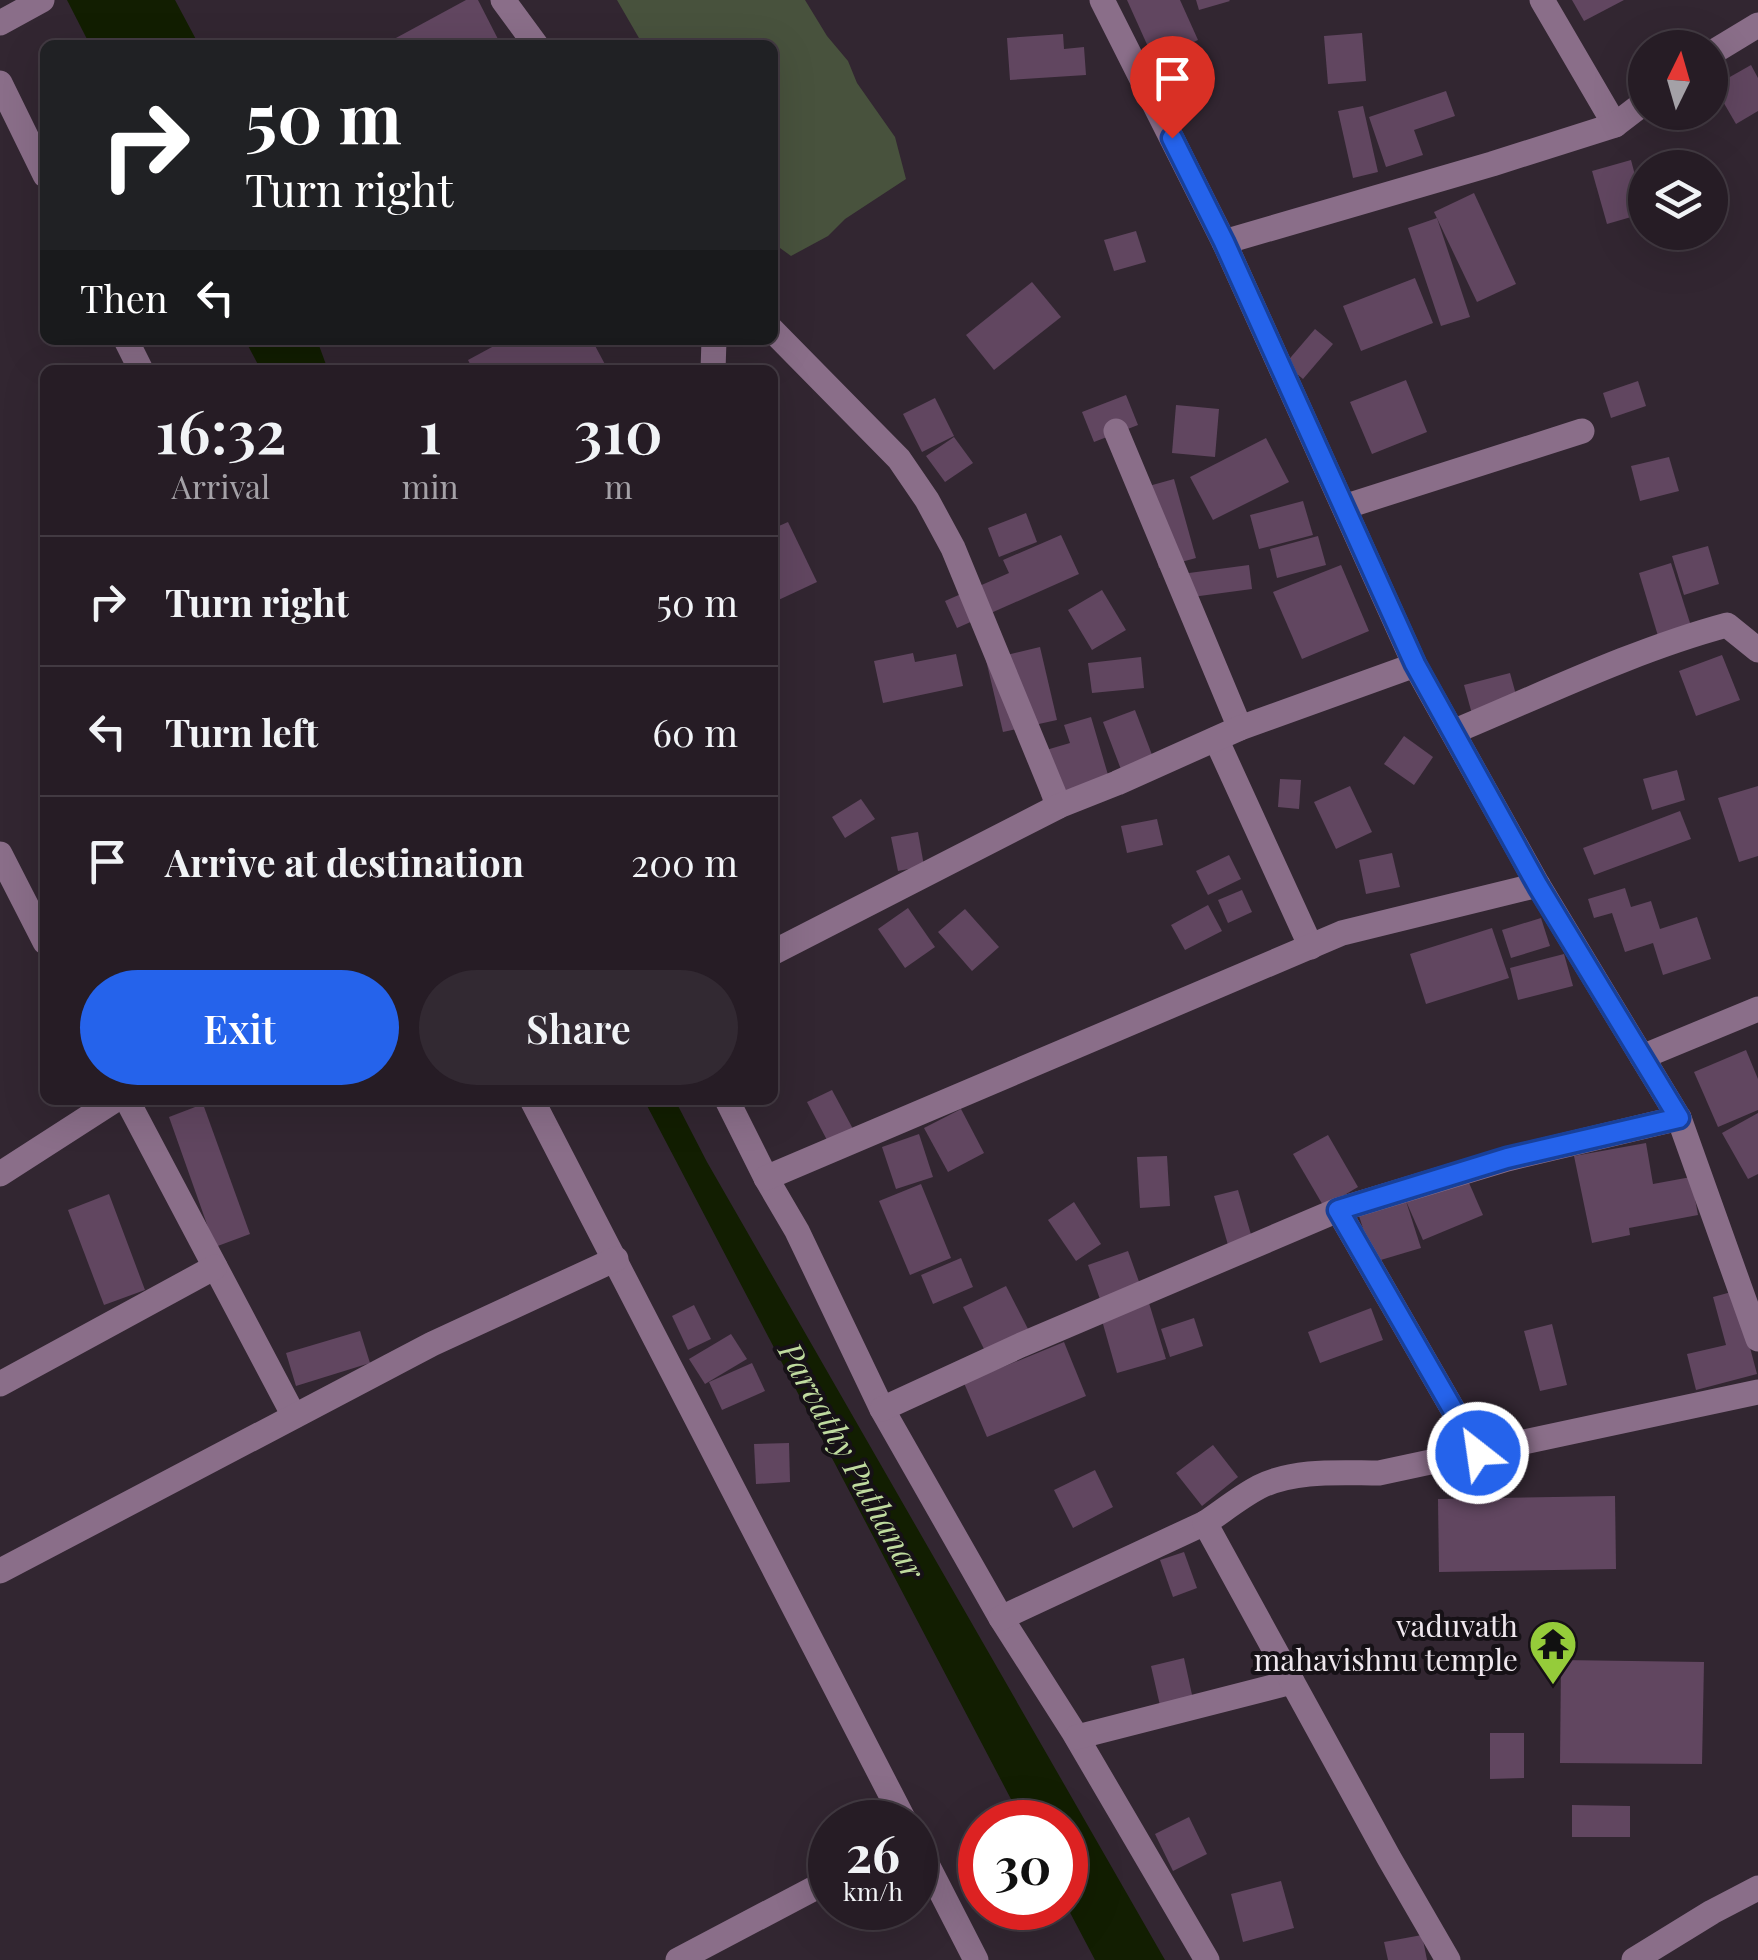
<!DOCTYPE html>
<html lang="en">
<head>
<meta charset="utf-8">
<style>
	body { margin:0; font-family:"Playfair Display",serif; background:#322932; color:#f1f3f6; height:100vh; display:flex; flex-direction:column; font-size:38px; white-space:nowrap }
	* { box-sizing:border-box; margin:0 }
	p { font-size:32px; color:#a4a1a7 }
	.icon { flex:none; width:55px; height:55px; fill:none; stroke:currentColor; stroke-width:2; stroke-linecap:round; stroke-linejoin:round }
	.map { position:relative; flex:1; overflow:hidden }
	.sheet { position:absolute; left:40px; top:365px; width:738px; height:740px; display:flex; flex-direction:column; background:#261c25; border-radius:15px; box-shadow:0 10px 40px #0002,0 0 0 2px #423a42 }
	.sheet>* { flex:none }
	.top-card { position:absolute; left:40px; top:40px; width:738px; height:305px; border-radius:15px; box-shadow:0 10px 40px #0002,0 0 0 2px #423a42; background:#202124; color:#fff; overflow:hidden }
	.needle { width:65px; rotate:5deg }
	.controls { position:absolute; left:1628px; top:30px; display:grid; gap:20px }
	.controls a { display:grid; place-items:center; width:100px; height:100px; border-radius:50%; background:#261c25; box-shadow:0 10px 40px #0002,0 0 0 2px #423a42; font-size:50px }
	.speed { position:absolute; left:808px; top:1800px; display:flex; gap:20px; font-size:50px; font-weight:700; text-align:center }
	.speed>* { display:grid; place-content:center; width:130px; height:130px; border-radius:50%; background:#261c25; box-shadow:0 10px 40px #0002,0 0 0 2px #423a42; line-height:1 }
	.speed small { font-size:25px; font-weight:400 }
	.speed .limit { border:15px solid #d22; background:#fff; color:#111 }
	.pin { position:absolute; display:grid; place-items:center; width:85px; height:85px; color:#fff; margin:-102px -42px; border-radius:50% 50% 50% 0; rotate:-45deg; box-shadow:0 0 10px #0007 }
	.pin .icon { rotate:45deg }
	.me { position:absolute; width:110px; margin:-55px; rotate:330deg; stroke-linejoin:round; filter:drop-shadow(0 0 8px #0008) }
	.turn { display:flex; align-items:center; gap:35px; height:210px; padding:0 40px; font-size:45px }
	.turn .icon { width:130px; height:130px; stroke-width:2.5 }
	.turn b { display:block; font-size:70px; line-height:85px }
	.then { display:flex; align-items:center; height:95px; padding:0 40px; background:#0003; gap:20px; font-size:38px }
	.eta { display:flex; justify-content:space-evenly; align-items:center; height:170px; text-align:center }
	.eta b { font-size:60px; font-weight:600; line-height:70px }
	.cta { display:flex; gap:20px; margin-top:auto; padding:20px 40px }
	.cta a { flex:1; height:115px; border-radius:60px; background:#2563eb; color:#fff; font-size:40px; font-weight:600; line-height:115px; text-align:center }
	.cta a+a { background:#322932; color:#f1f3f6 }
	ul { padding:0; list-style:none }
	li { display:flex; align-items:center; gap:30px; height:130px; padding:0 40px; border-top:2px solid #423a42 }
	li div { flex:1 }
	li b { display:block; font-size:38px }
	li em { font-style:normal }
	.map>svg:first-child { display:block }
</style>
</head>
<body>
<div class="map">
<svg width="1758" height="1960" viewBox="0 0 1758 1960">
	<rect width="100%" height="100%" fill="#322631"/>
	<!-- green -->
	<path fill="#48523d" d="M617,0H805L827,36L848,61L857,83L895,137L906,179L845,219L828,236L791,256L780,248L773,237L772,45H643Z"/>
	<!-- water -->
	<g fill="#121e01">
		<path d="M67,0H175L199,45H90Z"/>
		<path d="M245,340H317L328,370H261Z"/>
		<path d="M644,1100H675L707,1162L1165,1960H1095L1065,1903V1822H1023Z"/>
	</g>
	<!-- building -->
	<g fill="#614660">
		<path d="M466,0H478L501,45H383Z"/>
		<path d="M1127,0H1180L1198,40L1154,60Z"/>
		<path d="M1196,0H1229L1230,1L1199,10Z"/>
		<path d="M1572,0H1624L1584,21Z"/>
		<path d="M1362,33L1366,81L1328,84L1324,36Z"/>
		<path d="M1063,34L1064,49L1084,47L1086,75L1010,80L1007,38Z"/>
		<path d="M1751,65L1758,78V111L1736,124L1714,86Z"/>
		<path d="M1446,91L1455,116L1414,130L1423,155L1386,167L1369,117Z"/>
		<path d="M1363,106L1378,172L1353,178L1338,111Z"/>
		<path d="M1631,160L1645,213L1607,224L1592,171Z"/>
		<path d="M1474,193L1516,284L1477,302L1434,212Z"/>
		<path d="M1437,218L1470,317L1441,326L1408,228Z"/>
		<path d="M1136,231L1146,262L1114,271L1104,240Z"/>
		<path d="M1415,278L1433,323L1361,351L1343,306Z"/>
		<path d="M1032,282L1061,317L994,370L966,335Z"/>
		<path d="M1315,329L1333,344L1303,379L1285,364Z"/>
		<path d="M505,340H592L608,370H473L468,360Z"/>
		<path d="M1406,380L1427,432L1372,454L1350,402Z"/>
		<path d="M1638,381L1646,406L1611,418L1603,393Z"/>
		<path d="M1126,395L1138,425L1094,442L1082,412Z"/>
		<path d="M935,398L954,436L922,452L903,414Z"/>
		<path d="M1176,405L1219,409L1215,457L1172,453Z"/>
		<path d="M954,437L973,463L945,482L926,456Z"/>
		<path d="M1266,438L1289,482L1213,520L1190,477Z"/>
		<path d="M1669,457L1679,491L1640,501L1631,466Z"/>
		<path d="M1174,479L1196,558L1159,568L1138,489Z"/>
		<path d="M1303,501L1313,535L1259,549L1250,515Z"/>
		<path d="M1026,513L1037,542L999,557L988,528Z"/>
		<path d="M788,522L817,582L772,603V529Z"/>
		<path d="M1061,535L1079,574L957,628L945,601L1009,573L1003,560Z"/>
		<path d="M1318,536L1326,565L1277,578L1270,549Z"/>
		<path d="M1708,546L1719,584L1684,595L1672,556Z"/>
		<path d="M1671,563L1691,626L1658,636L1639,573Z"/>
		<path d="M1249,565L1252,589L1192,597L1189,573Z"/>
		<path d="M1341,565L1369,631L1302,659L1273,592Z"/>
		<path d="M1102,590L1126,630L1092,650L1068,610Z"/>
		<path d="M1040,647L1057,720L1003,732L986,660Z"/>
		<path d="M913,653L915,662L956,654L963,686L883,703L874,661Z"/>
		<path d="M1722,655L1740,700L1696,716L1679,671Z"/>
		<path d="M1141,657L1144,688L1092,693L1088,663Z"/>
		<path d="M1510,673L1518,702L1472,714L1464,685Z"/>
		<path d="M1135,710L1154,760L1122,772L1103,722Z"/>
		<path d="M1091,717L1111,785L1044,805L1029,755L1070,743L1064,725Z"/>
		<path d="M1404,736L1433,757L1414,785L1384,764Z"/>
		<path d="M1677,770L1685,800L1652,810L1643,779Z"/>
		<path d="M1280,779L1301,780L1299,809L1278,807Z"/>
		<path d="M1350,786L1372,832L1336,849L1314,802Z"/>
		<path d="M1758,786V856L1739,862L1718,798Z"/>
		<path d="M861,799L875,819L845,838L832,817Z"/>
		<path d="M1680,811L1691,839L1594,875L1583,848Z"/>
		<path d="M1157,819L1163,845L1127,853L1121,826Z"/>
		<path d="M918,832L924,866L898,871L891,837Z"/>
		<path d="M1392,853L1400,887L1366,894L1359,860Z"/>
		<path d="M1229,855L1241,879L1208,895L1196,871Z"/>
		<path d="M1625,888L1631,907L1651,901L1660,929L1697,917L1711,959L1663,975L1653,943L1625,952L1612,913L1594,918L1588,899Z"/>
		<path d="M1242,890L1252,912L1228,923L1218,900Z"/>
		<path d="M1208,905L1222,931L1185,950L1171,925Z"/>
		<path d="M908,908L935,947L905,968L878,929Z"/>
		<path d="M965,909L999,947L972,971L938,932Z"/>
		<path d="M1541,918L1550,946L1511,958L1502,930Z"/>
		<path d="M1492,928L1509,978L1426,1004L1410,954Z"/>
		<path d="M1564,954L1573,986L1518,1000L1510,968Z"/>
		<path d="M1746,1050L1758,1079V1110L1718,1127L1694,1072Z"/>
		<path d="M832,1090L853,1129L828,1142L807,1102Z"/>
		<path d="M203,1104L250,1234L215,1247L169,1117Z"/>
		<path d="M961,1109L984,1153L948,1172L924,1128Z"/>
		<path d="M1758,1113V1174L1748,1179L1722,1133Z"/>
		<path d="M919,1134L933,1177L896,1189L882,1147Z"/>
		<path d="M1328,1135L1358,1187L1324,1207L1293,1154Z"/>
		<path d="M1646,1143L1653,1184L1691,1177L1698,1215L1629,1228L1630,1235L1592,1243L1574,1156Z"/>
		<path d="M1167,1156L1170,1206L1140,1208L1137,1157Z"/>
		<path d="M1466,1176L1483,1215L1423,1240L1406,1201Z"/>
		<path d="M921,1184L951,1258L910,1275L879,1201Z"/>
		<path d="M1238,1190L1252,1238L1228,1245L1214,1196Z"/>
		<path d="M109,1194L145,1290L104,1305L68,1210Z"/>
		<path d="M1405,1198L1421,1248L1374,1262L1358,1213Z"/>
		<path d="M1074,1202L1101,1244L1076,1261L1048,1220Z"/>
		<path d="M1128,1251L1142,1290L1102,1305L1088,1265Z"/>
		<path d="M961,1258L973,1287L933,1304L921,1275Z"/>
		<path d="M1006,1286L1029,1331L986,1353L963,1307Z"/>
		<path d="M1735,1291L1757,1374L1696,1390L1687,1354L1726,1345L1713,1297Z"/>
		<path d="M1149,1303L1166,1359L1117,1373L1101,1317Z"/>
		<path d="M694,1305L711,1339L688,1350L672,1316Z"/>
		<path d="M1371,1308L1383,1340L1320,1363L1308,1332Z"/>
		<path d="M1194,1318L1203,1346L1170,1357L1161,1329Z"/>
		<path d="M1552,1324L1567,1385L1540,1391L1524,1331Z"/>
		<path d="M360,1331L370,1363L296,1386L286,1353Z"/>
		<path d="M731,1334L747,1359L705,1384L689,1359Z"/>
		<path d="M1064,1342L1086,1396L987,1437L964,1383Z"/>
		<path d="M752,1363L765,1391L722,1410L709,1382Z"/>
		<path d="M789,1443L790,1482L756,1484L754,1444Z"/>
		<path d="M1213,1445L1238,1477L1202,1506L1176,1473Z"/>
		<path d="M1486,1454H1511V1478L1486,1477Z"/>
		<path d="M1095,1470L1113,1507L1073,1528L1054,1490Z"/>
		<path d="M1615,1496L1616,1569L1439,1572L1438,1499Z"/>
		<path d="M1184,1552L1197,1588L1173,1597L1160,1560Z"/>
		<path d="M1184,1658L1194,1704L1161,1710L1151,1666Z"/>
		<path d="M1561,1660L1704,1662L1702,1764L1560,1763Z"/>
		<path d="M1490,1733H1524V1778L1490,1779Z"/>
		<path d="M1572,1805L1630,1806V1837H1572Z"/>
		<path d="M1189,1817L1207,1854L1173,1871L1155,1834Z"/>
		<path d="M1281,1881L1294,1928L1243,1942L1231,1894Z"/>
		<path d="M1422,1935L1427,1960H1388L1384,1942Z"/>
	</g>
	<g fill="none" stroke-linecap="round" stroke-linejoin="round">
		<!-- minor -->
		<g stroke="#8a6e89" stroke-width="25">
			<path d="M503,0L536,45"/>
			<path d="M1102,0L1224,242L1415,665L1538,885L1679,1118L1758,1339"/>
			<path d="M1542,0L1615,125"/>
			<path d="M0,23L42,0"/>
			<path d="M1710,54L1758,25"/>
			<path d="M0,83L45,175"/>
			<path d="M1224,242L1492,164L1615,125L1645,102"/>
			<path d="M772,330L899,459L927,500L953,548L1059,806"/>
			<path d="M126,340L141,370"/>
			<path d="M713,370L714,340"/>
			<path d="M1116,431L1240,728"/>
			<path d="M1344,507L1582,431"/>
			<path d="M1453,732C1542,695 1634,650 1727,625L1758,650"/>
			<path d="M1216,739L1311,947"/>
			<path d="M0,854L45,942"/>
			<path d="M772,953L1059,806L1117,783L1240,728L1415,665"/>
			<path d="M1642,1057L1758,1009"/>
			<path d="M127,1100L294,1416"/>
			<path d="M532,1100L905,1822"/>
			<path d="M727,1100L766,1178L797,1231L882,1409L1001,1618L1073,1731L1207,1960"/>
			<path d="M0,1174L115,1100"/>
			<path d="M766,1178L1342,933L1538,885"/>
			<path d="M1338,1210L1478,1453"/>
			<path d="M0,1384L215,1267"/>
			<path d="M882,1409L1021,1345L1338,1210L1507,1159L1679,1118"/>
			<path d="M0,1571L432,1344L616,1259"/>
			<path d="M1001,1618L1205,1523"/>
			<path d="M1077,1737L1292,1682"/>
			<path d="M915,1841L976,1960"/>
			<path d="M678,1960L830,1880"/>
			<path d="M1448,1960L1389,1858L1205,1523C1223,1511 1240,1497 1259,1487C1295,1469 1341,1473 1379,1473L1758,1392"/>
			<path d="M1634,1960L1712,1912L1758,1888"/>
		</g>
	</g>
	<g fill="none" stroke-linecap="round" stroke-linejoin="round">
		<!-- route casing -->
		<g stroke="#184099" stroke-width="25">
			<path id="route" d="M1172,138L1224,242L1415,664L1538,886L1679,1118L1507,1158L1338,1210L1478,1453"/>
		</g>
		<!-- route -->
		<use href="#route" stroke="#2563eb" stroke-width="18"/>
	</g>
	<!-- icons -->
	<defs>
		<g id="temple-pin" transform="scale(2.5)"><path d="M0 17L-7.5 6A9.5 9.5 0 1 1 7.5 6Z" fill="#95cc3a" stroke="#161116"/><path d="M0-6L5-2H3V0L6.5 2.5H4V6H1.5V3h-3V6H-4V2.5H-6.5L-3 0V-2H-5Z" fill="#111"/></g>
	</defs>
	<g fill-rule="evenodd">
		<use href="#temple-pin" x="1553" y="1644"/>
	</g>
	<g text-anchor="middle" stroke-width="8" stroke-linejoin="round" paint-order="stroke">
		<!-- poi labels -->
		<g font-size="30" fill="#efe7ee" stroke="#161116" text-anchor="end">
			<text x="1518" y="1637">vaduvath<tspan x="1518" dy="34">mahavishnu temple</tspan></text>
		</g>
		<!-- water labels -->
		<g font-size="32" font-style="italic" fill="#bfdb9f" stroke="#161116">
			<text transform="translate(851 1461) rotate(61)" y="11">Parvathy Puthanar</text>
		</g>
	</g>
</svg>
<div class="controls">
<a><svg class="needle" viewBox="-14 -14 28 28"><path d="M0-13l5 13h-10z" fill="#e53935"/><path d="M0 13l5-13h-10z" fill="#a4a1a7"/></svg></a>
<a><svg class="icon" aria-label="layers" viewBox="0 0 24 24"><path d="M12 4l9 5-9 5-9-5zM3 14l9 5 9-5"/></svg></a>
</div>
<div class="speed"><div>26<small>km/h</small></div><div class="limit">30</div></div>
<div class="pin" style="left:1172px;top:138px;background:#d93025"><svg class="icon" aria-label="arrive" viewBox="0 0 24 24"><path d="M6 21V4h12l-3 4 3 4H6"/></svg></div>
<svg class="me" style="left:1478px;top:1453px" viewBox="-20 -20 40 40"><circle r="17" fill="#2563eb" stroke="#fff" stroke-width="3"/><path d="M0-11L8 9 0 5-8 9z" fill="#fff"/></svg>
<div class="top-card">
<div class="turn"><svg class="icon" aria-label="right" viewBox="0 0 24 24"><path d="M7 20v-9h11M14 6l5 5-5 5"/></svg><div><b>50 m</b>Turn right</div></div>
<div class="then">Then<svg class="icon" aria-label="left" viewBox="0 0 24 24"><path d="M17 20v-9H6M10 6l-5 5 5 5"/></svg></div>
</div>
<section class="sheet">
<div class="eta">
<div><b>16:32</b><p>Arrival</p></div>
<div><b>1</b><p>min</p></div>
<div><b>310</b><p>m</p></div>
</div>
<ul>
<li><svg class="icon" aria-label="right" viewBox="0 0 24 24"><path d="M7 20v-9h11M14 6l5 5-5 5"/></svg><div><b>Turn right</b></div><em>50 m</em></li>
<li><svg class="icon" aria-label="left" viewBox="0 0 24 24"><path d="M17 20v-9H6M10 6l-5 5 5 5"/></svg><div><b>Turn left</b></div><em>60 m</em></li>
<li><svg class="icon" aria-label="arrive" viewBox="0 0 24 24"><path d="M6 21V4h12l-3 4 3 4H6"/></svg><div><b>Arrive at destination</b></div><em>200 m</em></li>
</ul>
<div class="cta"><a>Exit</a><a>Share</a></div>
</section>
</div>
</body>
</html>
